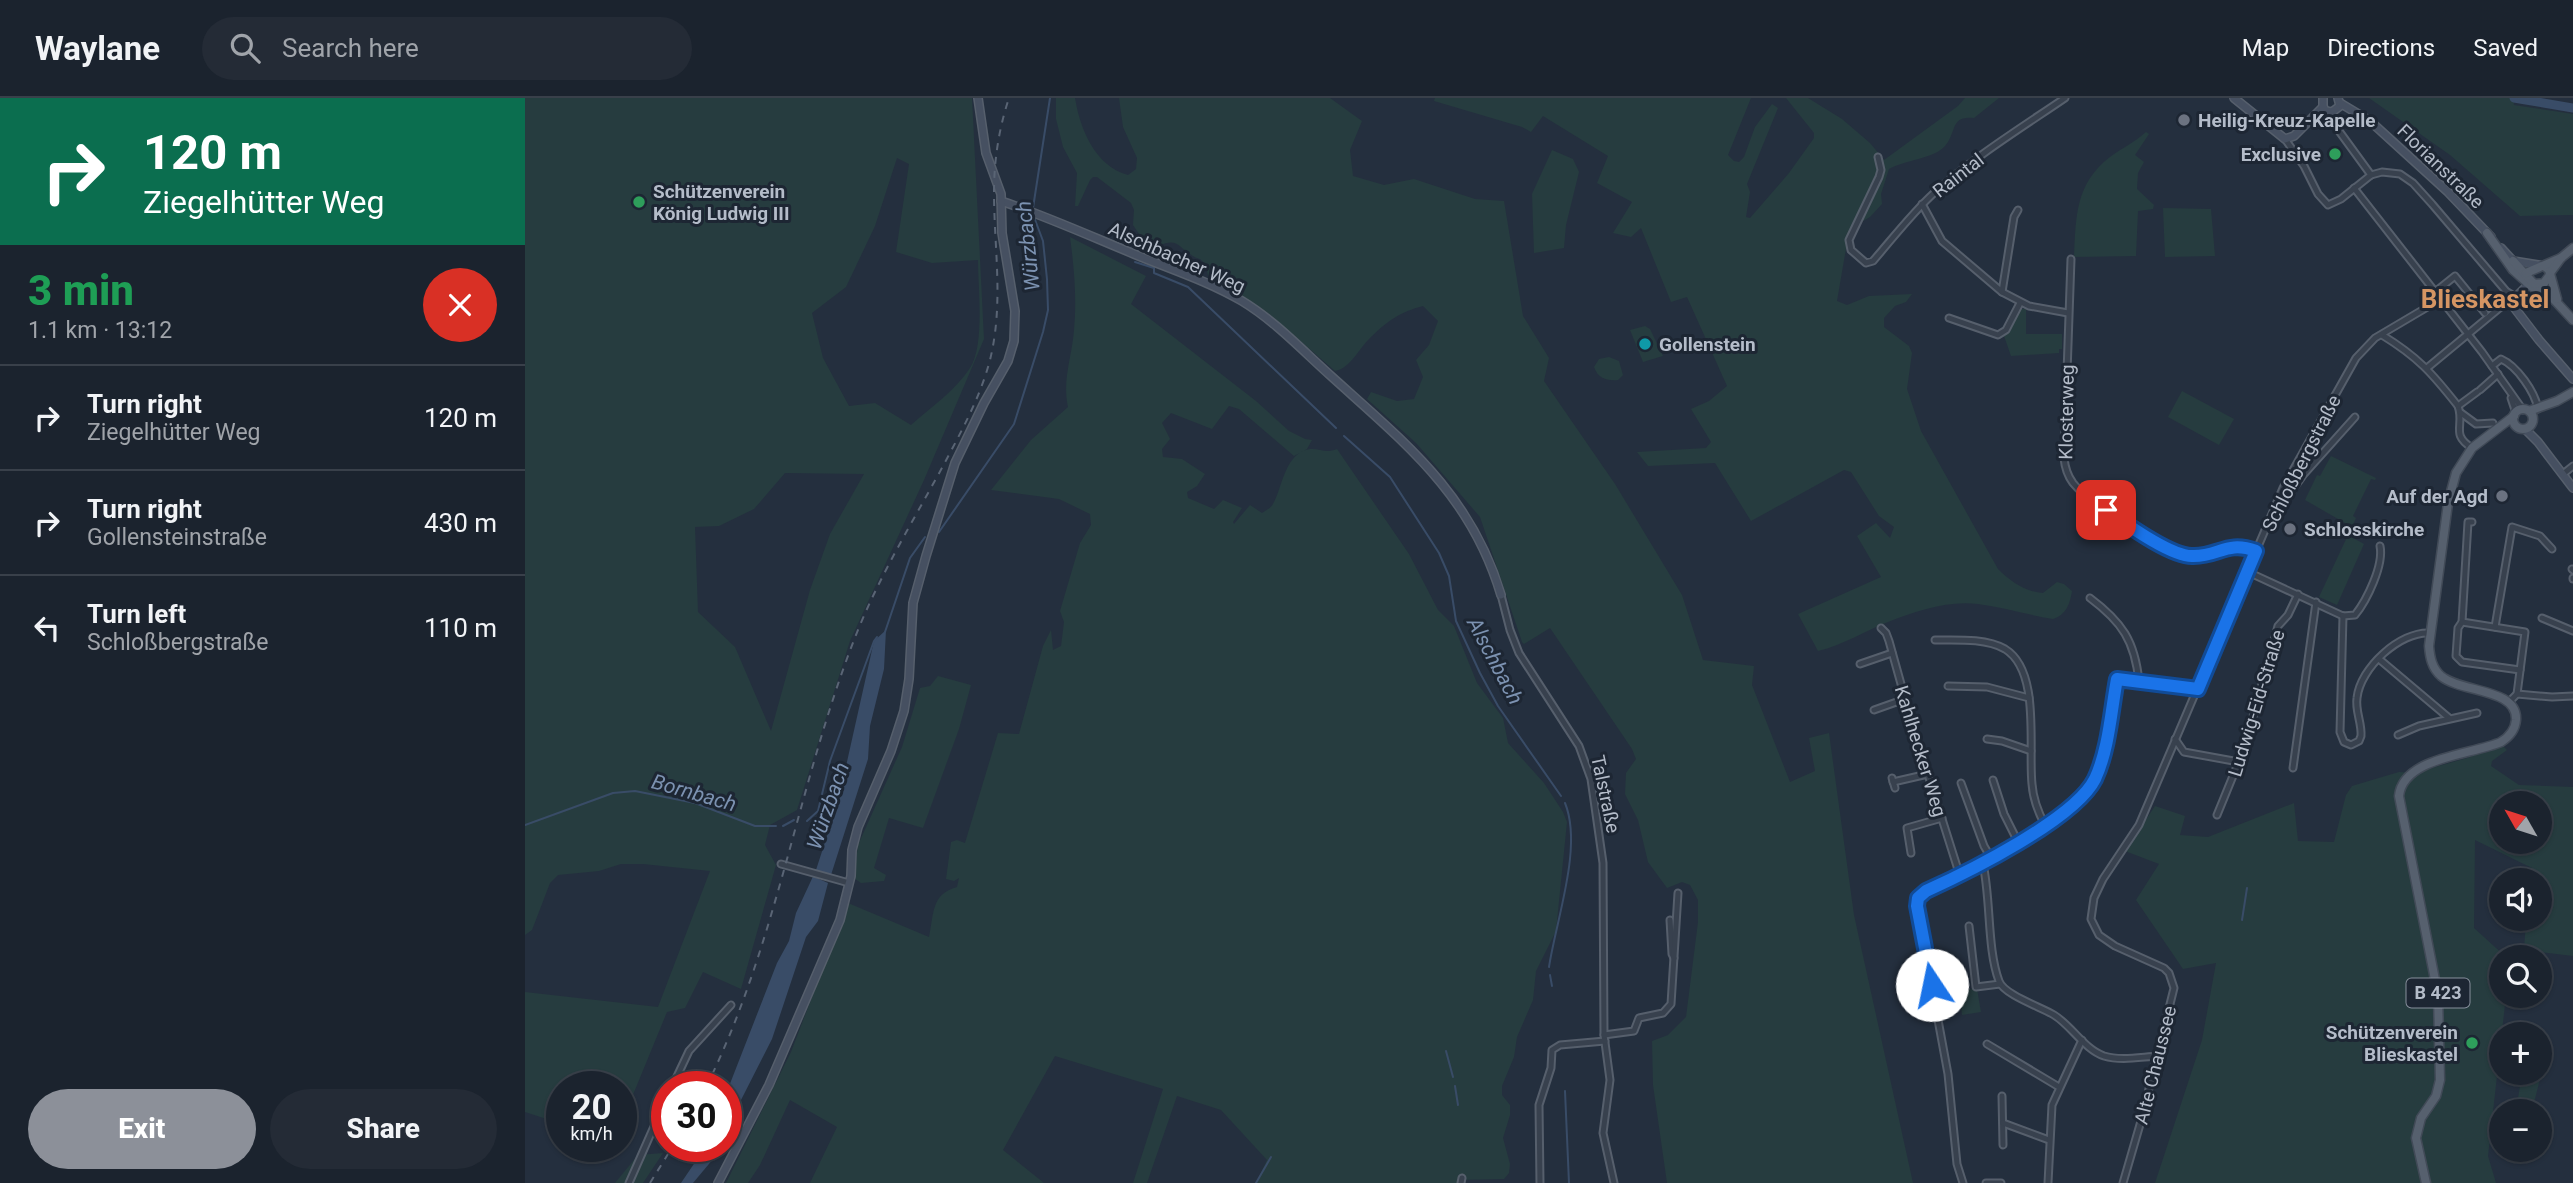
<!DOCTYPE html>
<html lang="en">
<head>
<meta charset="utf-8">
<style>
	body { margin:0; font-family:Roboto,sans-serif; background:#242b36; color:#f1f3f6; height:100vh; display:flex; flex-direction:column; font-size:26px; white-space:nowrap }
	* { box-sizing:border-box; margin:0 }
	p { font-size:23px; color:#a0a4aa }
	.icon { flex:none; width:38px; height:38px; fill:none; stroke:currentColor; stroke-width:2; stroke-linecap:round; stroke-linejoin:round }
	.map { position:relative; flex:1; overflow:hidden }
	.drawer { display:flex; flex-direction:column; background:#1b232e; width:525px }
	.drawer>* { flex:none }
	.hud { background:#0b6e4f; color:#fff; overflow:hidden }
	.needle { width:46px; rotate:309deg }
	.fabs { position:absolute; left:1964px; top:693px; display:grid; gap:14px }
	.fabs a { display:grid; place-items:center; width:63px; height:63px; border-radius:50%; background:#1b232e; box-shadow:0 2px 5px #0004,0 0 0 2px #39404a; font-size:35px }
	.speed { position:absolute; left:21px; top:973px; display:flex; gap:14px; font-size:35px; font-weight:700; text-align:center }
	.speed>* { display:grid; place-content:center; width:91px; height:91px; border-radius:50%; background:#1b232e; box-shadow:0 2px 5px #0004,0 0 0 2px #39404a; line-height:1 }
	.speed small { font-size:18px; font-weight:400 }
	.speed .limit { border:10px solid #d22; background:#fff; color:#111 }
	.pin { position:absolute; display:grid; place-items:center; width:60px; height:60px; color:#fff; margin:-30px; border-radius:14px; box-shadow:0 4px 10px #0006 }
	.me { position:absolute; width:77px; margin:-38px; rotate:349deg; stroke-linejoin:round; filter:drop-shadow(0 0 5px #0008) }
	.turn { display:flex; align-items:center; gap:24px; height:147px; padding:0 28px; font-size:32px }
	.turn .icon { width:91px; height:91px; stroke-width:2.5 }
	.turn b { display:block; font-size:49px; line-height:60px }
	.round { display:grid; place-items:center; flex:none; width:74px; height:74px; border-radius:37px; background:#242b36 }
	.overview { display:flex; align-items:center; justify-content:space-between; height:119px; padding:0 28px }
	h1 { font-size:42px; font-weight:800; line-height:52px; color:#1e9e55 }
	.primary-button { display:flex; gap:14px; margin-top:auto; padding:14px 28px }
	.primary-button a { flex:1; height:80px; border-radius:42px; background:#8c9099; color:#fff; font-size:28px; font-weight:800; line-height:80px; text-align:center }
	.primary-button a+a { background:#242b36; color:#f1f3f6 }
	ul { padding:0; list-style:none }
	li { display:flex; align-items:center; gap:21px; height:105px; padding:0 28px; border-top:2px solid #39404a }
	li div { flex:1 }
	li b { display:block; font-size:26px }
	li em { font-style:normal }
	header { display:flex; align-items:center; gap:42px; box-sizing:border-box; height:98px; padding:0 35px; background:#1b232e; border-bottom:2px solid #39404a }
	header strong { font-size:33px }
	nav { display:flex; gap:38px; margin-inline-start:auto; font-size:24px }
	.search { width:490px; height:63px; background:#242b36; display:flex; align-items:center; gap:18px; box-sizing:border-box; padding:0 24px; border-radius:38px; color:#a0a4aa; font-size:26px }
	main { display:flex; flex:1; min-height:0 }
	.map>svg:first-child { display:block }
</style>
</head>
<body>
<header>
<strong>Waylane</strong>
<div class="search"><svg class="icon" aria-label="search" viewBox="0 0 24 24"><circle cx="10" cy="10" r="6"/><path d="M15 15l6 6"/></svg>Search here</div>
<nav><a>Map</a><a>Directions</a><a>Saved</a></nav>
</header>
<main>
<section class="drawer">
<div class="hud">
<div class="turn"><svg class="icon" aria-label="right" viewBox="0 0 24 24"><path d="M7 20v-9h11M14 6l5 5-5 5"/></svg><div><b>120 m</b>Ziegelhütter Weg</div></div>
</div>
<div class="overview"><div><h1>3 min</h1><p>1.1 km · 13:12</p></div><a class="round" style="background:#d93025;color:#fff"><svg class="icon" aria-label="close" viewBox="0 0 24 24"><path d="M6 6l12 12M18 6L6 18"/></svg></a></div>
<ul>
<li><svg class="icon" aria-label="right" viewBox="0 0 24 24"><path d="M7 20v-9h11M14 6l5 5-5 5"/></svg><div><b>Turn right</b><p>Ziegelhütter Weg</p></div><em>120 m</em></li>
<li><svg class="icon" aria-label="right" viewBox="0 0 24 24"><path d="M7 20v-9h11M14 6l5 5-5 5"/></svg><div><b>Turn right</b><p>Gollensteinstraße</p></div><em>430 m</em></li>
<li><svg class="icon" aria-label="left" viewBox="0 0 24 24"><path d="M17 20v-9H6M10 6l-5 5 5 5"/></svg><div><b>Turn left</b><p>Schloßbergstraße</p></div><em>110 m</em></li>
</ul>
<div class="primary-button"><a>Exit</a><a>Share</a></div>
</section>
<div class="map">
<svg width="2048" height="1085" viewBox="0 0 2048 1085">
	<rect width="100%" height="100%" fill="#242f3e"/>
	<!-- green -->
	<g fill="#263c3f" fill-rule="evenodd">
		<path d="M0,0H447L459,241L399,382L325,543L272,712L245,727L240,747L251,767L216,891L178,874L160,910L142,914L96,1026V989H37V1026L0,1014V894L133,909L185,773L118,766H96L74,773L33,777L25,785L7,832L0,837ZM372,60L384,66L371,154L407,165L453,162C453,190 460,247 445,270C431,292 405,310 386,327L350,305L324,308L298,260L287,215L321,189L350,128ZM260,375L339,376L305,436L285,492L246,633L210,549L173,514L170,429L194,428L229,411Z"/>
		<path d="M531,0H550C555,31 570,68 603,77L611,71L612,60L598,29L594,0H805L837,23L825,52L828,78L859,87L889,81L950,101L979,103L998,218L1024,260L1019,283L1090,386L1157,497L1178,562L1229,568L1227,587L1265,684L1290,673L1284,640L1304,635L1329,817L1388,1085H1142L1128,987L1127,943L1143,937L1161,919L1173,824V802L1165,787L1157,784L1142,790L1123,764L1113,722L1100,696L1101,675L1111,661L1107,651L1025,530L999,546L997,544L955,419L891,345L842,301L846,294L872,303L889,301L898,279L891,262L904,247L913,223L898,208C875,214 864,222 846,239C834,250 826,270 810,273L743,215L684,180C682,175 682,168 678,164C674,159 674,162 668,158C652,149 654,139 633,148L614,136L608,127L609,112L606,105L572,79H568L565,82L553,108H550L552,75L538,49L531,21Z"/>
		<path d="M910,0H1226L1203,57L1209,63L1214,64L1219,59L1230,29L1247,6L1253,10L1222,86L1225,94L1221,119L1225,120L1264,75L1289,40V35L1261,0H1283L1317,21L1345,45L1359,62L1433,8L1440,0H1474L1449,20C1425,17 1432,34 1420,48C1409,61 1379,62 1364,71L1356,96L1357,106L1345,119L1328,129L1323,139L1312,203L1322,207L1344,198L1387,196L1381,204L1370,208L1359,220V229L1384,248L1387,255L1382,291L1396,333L1473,471C1485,483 1500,494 1518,495L1532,484L1539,486L1547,493C1545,506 1541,517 1528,521C1503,517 1478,509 1453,506C1424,502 1390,513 1363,524C1340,533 1318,547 1293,553L1273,516L1356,479L1332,438L1351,425L1365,440L1369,429L1354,418L1326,374L1319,372L1226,423L1190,365L1123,368L1112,354L1181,350L1186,344L1166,311L1184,303L1202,288L1162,199L1146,204L1116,130L1106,139L1088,135L1107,104L1072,85L1083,58L1018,18L1006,34L997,29L909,3Z"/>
		<path d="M1844,0H1988L1989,7L2048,16V117L1995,118L1925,57Z"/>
		<path d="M1621,34L1624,36L1610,57L1619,64L1613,75L1612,91L1629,107L1628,111L1613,113L1611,158L1549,159C1551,119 1550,86 1585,59C1597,50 1609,45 1621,34Z"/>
		<path d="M1027,52L1048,61L1054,74L1041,127L1039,150L1009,155L1007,96Z"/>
		<path d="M1638,110L1686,111L1690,158L1640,159Z"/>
		<path d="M545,139L621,178L606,206L731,303L764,333L780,341L787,342L782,351L769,358L714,311L704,308L687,331L646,315L637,325L645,341L637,351L638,359L657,361L680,376L672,388L662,394L663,400L689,411L698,402L717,410L708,424L709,426L725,407L737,415C742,412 747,409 749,404C758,387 760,355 785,351C795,350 800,356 812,351L884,456L913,512L929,528L952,585L978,620L983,645L1019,685L1038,714L1042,724L1031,833L1011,873L1008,902L992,939L989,959L977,988V997L985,1007V1017L978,1040L985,1066L984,1075L979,1081L933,1082L932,1085H731L742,1062L696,1012L652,998L622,1085H608L638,991L530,958L478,1052L519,1085H285L312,1029L265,1002L235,1067L223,1085H201L266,954L323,805L404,839C409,816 406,796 432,789L434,780L429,783L421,781L426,744L432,742L440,745L473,635L494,636L518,548L526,532L528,552L536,548L539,524L535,513L555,445L566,427L565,416L534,401L466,392L506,342L543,309C537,282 547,259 549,232C552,201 549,169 545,139Z"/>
		<path d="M1496,211H1501V236H1537V251H1534V255L1486,258L1479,238Z"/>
		<path d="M1120,228L1125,231L1138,258L1118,264L1105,232Z"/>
		<path d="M1084,259L1094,263L1098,277L1093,282C1081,283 1073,280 1069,269L1074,261Z"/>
		<path d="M1657,293L1709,321L1694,347L1643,319Z"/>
		<path d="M1806,358L1851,380L1850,382L1846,381L1828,418L1831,420L1827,429L1780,402L1792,377L1795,378Z"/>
		<path d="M1823,437L1839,446L1812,507L1794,499Z"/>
		<path d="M413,578L446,587L434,631L398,730L364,720L349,770L361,777L359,783L336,785L329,780L333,747L377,649L395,590L405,588Z"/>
		<path d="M1977,647L1982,652L1967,663L1966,668L1994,687L2048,689V858L1999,852L2001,821H2014V782H2005L2007,770L1950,742L1949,830L1981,859H1976V898H1981L1963,1058L1971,1085H1630L1677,942L1691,865L1658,871L1611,802L1634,766L1600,753L1630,708L1660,718L1655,737L1683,739L1769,705L1773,743L1809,744L1821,697L1827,688L1874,674L1889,675L1942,660ZM1976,705H2014V744H1976Z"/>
		<path d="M1448,891H1452L1456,914L1437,917L1434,893Z"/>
		<path d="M1997,975L2016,977L2007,1013H1991Z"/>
		<path d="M138,1055L118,1085H90L113,1057Z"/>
	</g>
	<!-- water -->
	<g fill="#394c67">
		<path d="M361,532L359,571L345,628L343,661L306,777L295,776L294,781L303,785L293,823L281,839L247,941L216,1002L201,1045V996L252,865L264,843L271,815L291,772L313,704L349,543Z"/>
		<path d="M181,1048H199L168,1085H156Z"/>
	</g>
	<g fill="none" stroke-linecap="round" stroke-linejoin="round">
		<!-- stream -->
		<g stroke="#394c67" stroke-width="2">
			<path d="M508,110L525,0"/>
			<path d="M570,136L614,154"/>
			<path d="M610,164L629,170V175L663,189L811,330"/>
			<path d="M819,338L865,379L914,455L924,478L931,523L955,575L973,608L1036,698"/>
			<path d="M414,434L489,326L518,234L523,212L522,181L518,143L509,119"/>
			<path d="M360,534L385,460L400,439"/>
			<path d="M282,723L293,713L305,663L349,543L352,539"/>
			<path d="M0,727L88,695L110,693L170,705L230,728H251"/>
			<path d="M258,728L269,722"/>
			<path d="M1717,822L1722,790"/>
			<path d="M1024,869C1031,822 1058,749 1040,705"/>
			<path d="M1025,877L1027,888"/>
			<path d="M921,953L928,979"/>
			<path d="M930,988L933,1007"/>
			<path d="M1040,993L1044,1085"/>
			<path d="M731,1085L746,1059"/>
		</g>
		<!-- river -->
		<path stroke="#394c67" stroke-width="9" d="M1989,0L2048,10"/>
		<!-- street casing -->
		<g stroke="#565f6c" stroke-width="9">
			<g id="street">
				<path d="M1807,14L1814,33L1846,77"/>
				<path d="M1760,41L1779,68L1793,96L1803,107L1816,101L1846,77L1857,74L1875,76L1888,85L1907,106L1981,193L1989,198L1902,270"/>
				<path d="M1353,59L1356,72L1354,79L1324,142L1326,152L1341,165L1348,163C1368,140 1387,115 1409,95C1449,59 1496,30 1540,0"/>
				<path d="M1829,90L1957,254L1998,312"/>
				<path d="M1397,106L1417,143L1477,194L1504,208L1543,215"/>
				<path d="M1546,161L1539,360C1540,370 1542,377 1548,385C1565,406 1636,453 1662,458C1687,462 1698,442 1731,453"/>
				<path d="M1477,194L1489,119L1493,112"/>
				<path d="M1910,194L1930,178L1960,215"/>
				<path d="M1424,220L1473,237L1481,232L1495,205"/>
				<path d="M1857,237C1893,259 1907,275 1933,308C1940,328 1925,336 1947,350"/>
				<path d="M1967,268L1976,261C1992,268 2010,294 2013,311"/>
				<path d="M1955,292L1973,276"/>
				<path d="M1986,300L1991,315"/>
				<path d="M1933,308L1952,294"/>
				<path d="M1936,315L1951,326L1968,325"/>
				<path d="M2038,376L2048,368"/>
				<path d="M1755,398L1764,397L1779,376L1830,319"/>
				<path d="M1947,424H1943L1937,524L1933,530L1931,558L1937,564L1995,572"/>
				<path d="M2047,471L2048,472"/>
				<path d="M1723,474L1818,518"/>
				<path d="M2048,481V480"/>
				<path d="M976,497L985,532L994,555L1054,648L1066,681L1078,765L1079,937L1085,982L1078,1035L1089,1085"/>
				<path d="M1565,500C1597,524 1610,543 1614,584"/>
				<path d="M1818,518L1815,634L1819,644L1826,647L1834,643L1836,638C1837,625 1830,613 1832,600C1835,570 1875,533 1905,535"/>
				<path d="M1818,518L1830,517C1842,502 1859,467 1855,448"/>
				<path d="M2017,520L2048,533"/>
				<path d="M1937,524L2000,534L1992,596"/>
				<path d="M1970,529L1987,429L2015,438L2027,451"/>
				<path d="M1356,530L1361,535L1364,543L1388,629L1435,778"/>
				<path d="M1410,542C1431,542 1461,540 1480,551C1516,573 1503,649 1507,686C1508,700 1513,714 1520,727"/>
				<path d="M1854,561L1924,620"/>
				<path d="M1335,566L1367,555"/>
				<path d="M1423,588L1462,589L1504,600"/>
				<path d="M1984,604L1992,596L2027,599L2048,598"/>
				<path d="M1349,612L1380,601"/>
				<path d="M1873,637L1894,628L1952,615"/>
				<path d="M1462,641L1477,643L1506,653"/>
				<path d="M1650,641L1659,654L1714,664"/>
				<path d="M1768,670L1791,504"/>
				<path d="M1367,680L1370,690"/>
				<path d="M1468,682L1479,716L1493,744"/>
				<path d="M1368,684L1403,676"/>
				<path d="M1436,685L1459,748L1466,760"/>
				<path d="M1692,717L1719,651L1753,528L1763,517L1773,496"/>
				<path d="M1386,755L1382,730L1417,720"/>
				<path d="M256,766L324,785"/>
				<path d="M1458,766C1466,802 1462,851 1474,883C1479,897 1516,909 1529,917C1547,928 1559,951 1579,958C1596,963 1615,959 1633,958"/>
				<path d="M1145,822L1147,856L1149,860"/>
				<path d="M1444,828L1451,889L1475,886"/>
				<path d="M1079,937L1109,933L1114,920L1138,915L1146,906L1153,795"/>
				<path d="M1462,946L1534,989"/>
				<path d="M147,989L164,953L206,907"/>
				<path d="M1477,998L1478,1047"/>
				<path d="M1478,1025L1524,1042"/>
				<path d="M104,1085L142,999"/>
				<path d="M936,1085L937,1080"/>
				<path d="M1015,1085L1014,1007L1026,970L1027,952L1035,947L1080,943"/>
				<path d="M1438,1085L1432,1066L1423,976L1392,808L1393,800L1397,796L1444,773L1493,744L1546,710L1561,694L1571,679L1577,660L1592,581L1673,591"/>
				<path d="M1461,1085H1476"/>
				<path d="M1523,1085L1527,1007L1557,942"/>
				<path d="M1598,1085L1616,1023L1649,890L1644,875L1639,870L1590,848L1574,837L1566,821L1569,800L1578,781L1614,727L1758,390L1831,260L1850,240L1916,201"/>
			</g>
		</g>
		<!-- secondary casing -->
		<g stroke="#565f6c" stroke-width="10">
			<g id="secondary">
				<path d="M1709,0L1760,41L1769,38L1798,9"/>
				<path d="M1798,0V9L1801,13L1807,14L1815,8L1813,0"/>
				<path d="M1815,5L1845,23L1923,94L1966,139"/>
				<path d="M476,103C521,118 565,138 609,156C645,171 683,183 717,203C750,223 777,252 806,278C880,345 946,396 976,497"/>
				<path d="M1976,150L1988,163L2019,168"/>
				<path d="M1988,208L2014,242L2048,281"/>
				<path d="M1988,208L1987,203L2006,184"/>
				<path d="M2000,331L2013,344L2048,390"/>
				<path d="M193,1085L244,987L315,822L326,778L327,752L333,729L366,653L379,613L384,581L388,505L401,458L430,365L459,305L483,263L489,243L490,213L477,135L476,96L461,55L453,0"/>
			</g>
		</g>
		<!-- primary casing -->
		<g stroke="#414a57" stroke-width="11">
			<g id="primary">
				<path d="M1962,135L1988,172L2007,189L2023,195L2048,222"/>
				<path d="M1988,163L2009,186L2019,185L2025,177"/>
				<path d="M2019,168L2024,172L2032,201"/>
				<path d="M2001,175L2036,160"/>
				<path d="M2025,175L2036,160L2048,150"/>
				<circle cx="1998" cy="321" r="10"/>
				<path d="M2004,313L2032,303L2048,294"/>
				<path d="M1901,1085L1891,1040L1896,1020L1911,998L1915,982L1913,897L1874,698C1878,659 1946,657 1976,644C1984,639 1990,633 1991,622C1993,590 1936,595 1916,578C1907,570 1905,560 1904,548L1923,405L1931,375L1947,350L1989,318"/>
			</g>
		</g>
		<!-- street -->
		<use href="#street" stroke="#38414e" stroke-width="5"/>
		<!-- secondary -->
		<use href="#secondary" stroke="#465061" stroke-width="7"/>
		<!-- primary -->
		<use href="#primary" stroke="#56606e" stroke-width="8"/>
		<!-- rail -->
		<g stroke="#5a6575" stroke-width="2" stroke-dasharray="7 7" stroke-linecap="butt">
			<path d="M181,989C252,847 272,689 329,542C352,482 387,425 418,368C436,334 455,300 465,262C479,205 469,151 469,94C469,62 474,30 484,0"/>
			<path d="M125,1085L148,1048"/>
		</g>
	</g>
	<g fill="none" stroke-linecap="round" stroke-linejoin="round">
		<!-- route casing -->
		<g stroke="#114b97" stroke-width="18">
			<path id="route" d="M1407,887L1392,808L1393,800L1401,793C1443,774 1550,721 1570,681C1584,651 1586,613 1592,581L1673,591L1731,453C1701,442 1694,459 1667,458C1645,458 1600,425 1581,412"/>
		</g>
		<!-- route -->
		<use href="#route" stroke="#1a73e8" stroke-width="12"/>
	</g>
	<!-- markers -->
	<g fill="#6b7280" stroke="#1d2633" stroke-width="2.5">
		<circle cx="1659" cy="22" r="7"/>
		<circle cx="1977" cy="398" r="7"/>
		<circle cx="1765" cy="431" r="7"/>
	</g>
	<g fill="#2e9e5b" stroke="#1d2633" stroke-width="2.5">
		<circle cx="1810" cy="56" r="7"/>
		<circle cx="114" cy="104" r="7"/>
		<circle cx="1947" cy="945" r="7"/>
	</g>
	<circle fill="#0f9aa8" stroke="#1d2633" stroke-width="2.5" cx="1120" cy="246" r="7"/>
	<g text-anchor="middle" stroke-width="6" stroke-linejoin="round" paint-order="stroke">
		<!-- shield labels -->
		<rect fill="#1d2633" stroke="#878f9c" stroke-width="2" x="1881.5" y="880.5" width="63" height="29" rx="5"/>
		<g font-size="18" font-weight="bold" fill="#b4bcc9">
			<text x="1913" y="901">B 423</text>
		</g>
		<!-- poi labels -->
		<g font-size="19" font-weight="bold" fill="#b4bcc9" stroke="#1d2633" text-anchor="start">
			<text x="1673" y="29">Heilig-Kreuz-Kapelle</text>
			<text x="1796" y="63" text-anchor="end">Exclusive</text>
			<text x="128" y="100">Schützenverein<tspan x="128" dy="22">König Ludwig III</tspan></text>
			<text x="1134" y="253">Gollenstein</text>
			<text x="1963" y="405" text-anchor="end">Auf der Agd</text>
			<text x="1779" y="438">Schlosskirche</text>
			<text x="1933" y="941" text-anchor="end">Schützenverein<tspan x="1933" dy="22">Blieskastel</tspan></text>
		</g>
		<!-- street labels -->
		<g font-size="19" fill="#b4bcc9" stroke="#1d2633">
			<text transform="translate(1916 68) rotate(44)" y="7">Florianstraße</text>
			<text transform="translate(1433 77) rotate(-38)" y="7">Raintal</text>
			<text transform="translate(652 159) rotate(24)" y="7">Alschbacher Weg</text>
			<text transform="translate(1541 314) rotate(-89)" y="7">Klosterweg</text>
			<text transform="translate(1776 365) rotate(-63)" y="7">Schloßbergstraße</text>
			<text transform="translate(1731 605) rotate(-73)" y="7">Ludwig-Eid-Straße</text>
			<text transform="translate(1396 653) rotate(73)" y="7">Kahlhecker Weg</text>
			<text transform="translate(1081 696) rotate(78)" y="7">Talstraße</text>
			<text transform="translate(1630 967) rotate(-76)" y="7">Alte Chaussee</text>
		</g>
		<!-- water labels -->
		<g font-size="21" font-style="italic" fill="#7c92b1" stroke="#1d2633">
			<text transform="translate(503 148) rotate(-96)" y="7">Würzbach</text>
			<text transform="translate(970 563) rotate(62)" y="7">Alschbach</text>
			<text transform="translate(169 695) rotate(16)" y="7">Bornbach</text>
			<text transform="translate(303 708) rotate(-71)" y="7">Würzbach</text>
		</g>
		<!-- district labels -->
		<g font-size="26" font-weight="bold" fill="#d59563" stroke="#1d2633">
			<text x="1960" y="210">Blieskastel</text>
		</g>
	</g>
</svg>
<div class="fabs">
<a><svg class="needle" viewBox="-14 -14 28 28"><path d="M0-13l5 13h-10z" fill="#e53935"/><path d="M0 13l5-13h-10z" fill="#a0a4aa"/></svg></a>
<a><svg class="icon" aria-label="sound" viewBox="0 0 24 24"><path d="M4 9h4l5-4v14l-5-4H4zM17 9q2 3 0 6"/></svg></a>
<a><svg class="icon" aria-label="search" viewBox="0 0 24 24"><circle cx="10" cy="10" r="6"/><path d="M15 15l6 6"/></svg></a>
<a>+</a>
<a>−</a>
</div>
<div class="speed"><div>20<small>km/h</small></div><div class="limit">30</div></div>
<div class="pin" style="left:1581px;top:412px;background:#d93025"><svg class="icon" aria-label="arrive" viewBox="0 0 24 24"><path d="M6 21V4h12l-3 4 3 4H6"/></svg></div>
<svg class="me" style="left:1407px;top:887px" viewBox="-20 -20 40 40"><circle r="19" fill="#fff"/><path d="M0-13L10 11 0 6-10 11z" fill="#1a73e8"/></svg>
</div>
</main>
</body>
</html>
